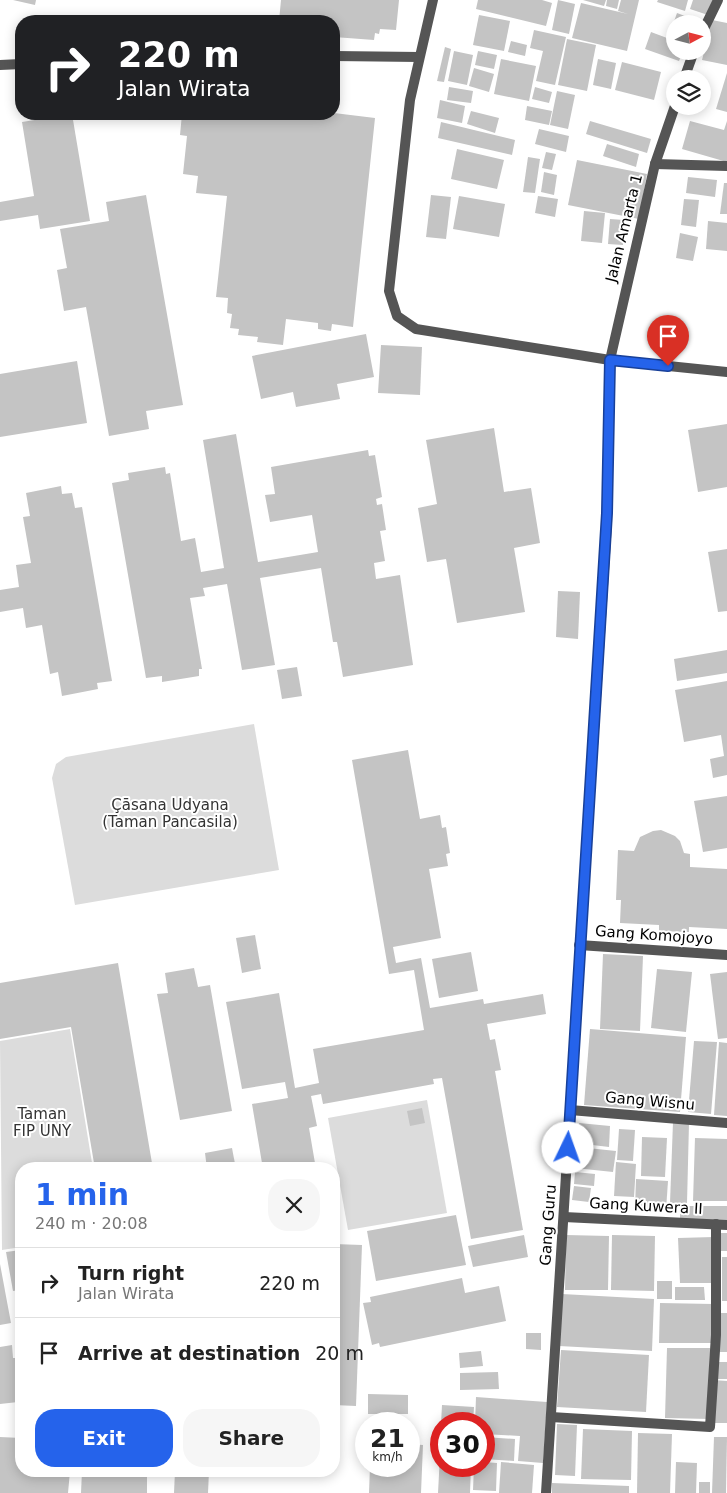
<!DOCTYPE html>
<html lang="en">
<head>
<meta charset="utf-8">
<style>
	body { margin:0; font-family:"DejaVu Sans",sans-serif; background:#f6f6f6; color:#222; height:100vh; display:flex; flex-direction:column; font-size:19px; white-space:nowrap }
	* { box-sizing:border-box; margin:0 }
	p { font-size:16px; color:#767676 }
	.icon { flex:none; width:28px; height:28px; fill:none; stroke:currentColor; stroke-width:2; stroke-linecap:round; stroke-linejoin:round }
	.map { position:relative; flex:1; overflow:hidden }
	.panel { position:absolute; left:15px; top:1162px; width:325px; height:315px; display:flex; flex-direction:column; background:#fff; border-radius:20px; box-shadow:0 2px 12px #0003 }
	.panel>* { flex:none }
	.banner { position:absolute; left:15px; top:15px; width:325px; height:105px; border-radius:20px; box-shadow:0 2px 12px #0003; background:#202124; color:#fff; overflow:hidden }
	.needle { width:32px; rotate:83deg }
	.fabs { position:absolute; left:666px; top:15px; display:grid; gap:10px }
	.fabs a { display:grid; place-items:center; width:45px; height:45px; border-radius:50%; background:#fff; box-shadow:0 2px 12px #0003; font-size:25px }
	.speed { position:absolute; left:355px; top:1412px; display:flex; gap:10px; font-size:25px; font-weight:700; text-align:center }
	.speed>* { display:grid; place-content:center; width:65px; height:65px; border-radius:50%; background:#fff; box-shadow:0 2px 12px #0003; line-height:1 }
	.speed small { font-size:12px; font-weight:400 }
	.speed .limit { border:8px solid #d22; background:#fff; color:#111 }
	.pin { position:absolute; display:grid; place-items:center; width:42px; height:42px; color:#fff; margin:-51px -21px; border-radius:50% 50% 50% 0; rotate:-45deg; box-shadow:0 0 5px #0007 }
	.pin .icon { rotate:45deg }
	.me { position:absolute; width:55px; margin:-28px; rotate:3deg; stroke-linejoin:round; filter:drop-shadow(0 0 4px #0008) }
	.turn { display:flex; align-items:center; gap:18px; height:105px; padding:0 20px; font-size:22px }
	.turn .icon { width:65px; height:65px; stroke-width:2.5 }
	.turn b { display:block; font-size:35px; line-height:42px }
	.round { display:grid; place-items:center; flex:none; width:52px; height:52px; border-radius:20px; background:#f6f6f6 }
	.head { display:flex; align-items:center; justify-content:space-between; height:85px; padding:0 20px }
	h1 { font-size:30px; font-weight:800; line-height:38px; color:#2563eb }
	.cta { display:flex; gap:10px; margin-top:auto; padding:10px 20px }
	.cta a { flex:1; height:58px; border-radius:20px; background:#2563eb; color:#fff; font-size:20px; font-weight:800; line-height:58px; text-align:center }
	.cta a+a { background:#f6f6f6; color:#222 }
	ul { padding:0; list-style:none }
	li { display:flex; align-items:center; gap:15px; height:70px; padding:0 20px; border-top:1px solid #e0e0e0 }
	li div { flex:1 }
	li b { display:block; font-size:19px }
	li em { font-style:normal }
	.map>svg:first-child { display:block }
</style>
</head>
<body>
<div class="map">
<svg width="727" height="1493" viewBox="0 0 727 1493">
	<rect width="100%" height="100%" fill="#fff"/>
	<!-- green -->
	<g fill="#dcdcdc">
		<path d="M254,724L279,870L75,905L52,778L56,764L66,757Z"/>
		<path d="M70,1029L93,1169H21V1247L2,1250L0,1041Z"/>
		<path d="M427,1100L447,1213L348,1230L328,1118Z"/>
	</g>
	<!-- building -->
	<g fill="#c4c4c4">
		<path d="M13,0H36L35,5Z"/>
		<path d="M281,0H399L396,30L380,29L379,34L375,33L374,40L334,37V21H279Z"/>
		<path d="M478,0H542L552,3L546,26L476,9Z"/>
		<path d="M558,0L575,4L569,34L552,30Z"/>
		<path d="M583,0H606L604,6Z"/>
		<path d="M607,0H619L617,9L606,6Z"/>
		<path d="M621,0H639L627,51L572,38L581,3L628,14L618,11Z"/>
		<path d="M658,0H688L685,11L657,2Z"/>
		<path d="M693,0H713L708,15L690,9Z"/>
		<path d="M677,13L706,24H675V35L670,33Z"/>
		<path d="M479,15L510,21L504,51L473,45Z"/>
		<path d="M712,20L727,23V65L702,60Z"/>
		<path d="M534,30L566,37L555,85L536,81L543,51L530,48Z"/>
		<path d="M651,32L675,41V51H683L679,61L645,49Z"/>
		<path d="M567,39L596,45L587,91L558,85Z"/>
		<path d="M511,41L527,45L525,56L508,52Z"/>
		<path d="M445,47L451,49L444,82L437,81Z"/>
		<path d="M454,51L473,55L467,85L448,81Z"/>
		<path d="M478,51L497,55L494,69L475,65Z"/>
		<path d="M501,59L536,66L529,101L494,94Z"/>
		<path d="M598,59L616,63L611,89L593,85Z"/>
		<path d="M622,62L661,72L654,100L615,90Z"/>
		<path d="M474,68L494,74L489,92L469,86Z"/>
		<path d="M727,73V112L716,109Z"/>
		<path d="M449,87L473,91L471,103L447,100Z"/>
		<path d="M535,87L552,92L549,103L532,99Z"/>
		<path d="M557,91L575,95L568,129L550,125Z"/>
		<path d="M440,100L465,106L462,123L437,118Z"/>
		<path d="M527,106L552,111L549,125L525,120Z"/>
		<path d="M471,111L499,118L495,133L467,124Z"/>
		<path d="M334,113L375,118L353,327L332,324L331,331L318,329V323L286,319L283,345L257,342L258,337L238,335L239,329L230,328L232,314L227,313L228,298L216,297L227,196L196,193L198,176L183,174L187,136L180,135L182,114Z"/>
		<path d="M72,114L90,221L40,229L38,215L0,221V202L34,196L22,122Z"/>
		<path d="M590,121L651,139L647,153L586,134Z"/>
		<path d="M690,121L724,130L727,121V162L682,149Z"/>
		<path d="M441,122L515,140L512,155L438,138Z"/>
		<path d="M539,129L569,136L566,152L535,144Z"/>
		<path d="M607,144L639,154L636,167L603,156Z"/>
		<path d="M457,149L504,160L497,189L451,179Z"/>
		<path d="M546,152L556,154L552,170L542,168Z"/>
		<path d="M528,157L540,159L535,193L523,192Z"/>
		<path d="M577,160L647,174L639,219L568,205Z"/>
		<path d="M544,172L557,175L554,195L541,192Z"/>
		<path d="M688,177L717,180L715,197L686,193Z"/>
		<path d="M724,183H727V214H720Z"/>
		<path d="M146,195L183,405L146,411L149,429L109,436L86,307L64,311L57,270L67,268L60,229L109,221L106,202Z"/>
		<path d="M431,195L451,197L446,239L426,237Z"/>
		<path d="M459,196L505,204L499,237L453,229Z"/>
		<path d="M538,196L558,199L555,217L535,213Z"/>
		<path d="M684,199L699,200L696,227L681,225Z"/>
		<path d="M584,211L605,213L602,243L581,241Z"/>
		<path d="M610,219L624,220L623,245L608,244Z"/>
		<path d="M708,221L727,223V251L706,249Z"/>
		<path d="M680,233L698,237L693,261L676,258Z"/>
		<path d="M366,334L374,377L337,384L340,399L296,407L293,392L261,399L252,356Z"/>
		<path d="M381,345L422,347L420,395L378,393Z"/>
		<path d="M77,361L87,423L0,437V374Z"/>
		<path d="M727,424V487L698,492L688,430Z"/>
		<path d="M494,428L504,492L531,488L540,543L514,548L525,612L457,623L446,559L427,562L418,508L437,504L426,440Z"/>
		<path d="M236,434L258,562L318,552L312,515L270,522L265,495L275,494L271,467L368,450L369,456L375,455L382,497L376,499L377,505L382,504L386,530L380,531L385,561L374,563L376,579L400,575L413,665L343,677L337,642H333L321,568L260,578L275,665L242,670L227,584L203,588L205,596L190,598L202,669H199V676L162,682V676L146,678L112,483L129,480L128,473L165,467L166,474L170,473L181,541L195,538L201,572L224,568L203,440Z"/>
		<path d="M61,486L62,494L72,493L75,508L82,507L112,681L97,683L98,689L62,696L58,672L50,674L42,625L26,628L23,608L0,612V590L19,587L16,565L31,563L23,517L30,516L26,493Z"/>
		<path d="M727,549V611L718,612L708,552Z"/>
		<path d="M558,591L580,592L578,639L556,637Z"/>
		<path d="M727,650V673L677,681L674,659Z"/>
		<path d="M297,667L302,696L282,699L277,670Z"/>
		<path d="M727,681V775L713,778L710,759L724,756L721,735L684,742L675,690Z"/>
		<path d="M408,750L420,819L440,815L442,828L446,827L450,853L446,854L448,866L429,869L441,938L393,947L396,963L421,958L430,1008L483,999L484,1004L543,994L546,1014L487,1024L490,1040L495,1039L501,1070L495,1071L523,1230L471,1239L442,1078L433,1079L434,1084L323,1104L321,1094L311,1096L317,1126L309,1128L316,1169H263L252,1104L288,1098L285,1082L242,1089L226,1002L279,993L295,1088L319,1083L313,1049L424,1030L414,970L389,974L352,760Z"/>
		<path d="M727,796V848L703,852L694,801Z"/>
		<path d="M661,830L675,836L680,841L684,853L690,854V867L727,869V929L689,927V932L659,931V925L620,923L621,900H616L618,850L634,851L640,837L653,831Z"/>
		<path d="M255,935L261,969L242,973L236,938Z"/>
		<path d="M471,952L478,991L439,998L432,959Z"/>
		<path d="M603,954L643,956L640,1031L600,1029Z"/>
		<path d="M118,963L153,1169H95L71,1027L0,1039V983Z"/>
		<path d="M194,968L198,987L210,985L232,1111L180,1120L157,994L168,993L165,973Z"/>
		<path d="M657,969L692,972L686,1032L651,1028Z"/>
		<path d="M727,972V1038L718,1039L710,974Z"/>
		<path d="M590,1029L686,1037L680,1112L584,1105Z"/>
		<path d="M694,1041L717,1042L711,1114L688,1112Z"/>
		<path d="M719,1042L727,1043V1116L714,1115Z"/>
		<path d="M422,1108L425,1123L410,1126L407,1111Z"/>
		<path d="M673,1122L689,1123L687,1203H670Z"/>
		<path d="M579,1123L610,1126L609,1147L576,1143Z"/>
		<path d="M619,1129L635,1130L633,1161L617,1160Z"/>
		<path d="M642,1137L667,1138L665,1177L641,1176Z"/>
		<path d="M695,1138L727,1139V1201H693Z"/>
		<path d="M578,1147L616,1151L613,1172L575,1168Z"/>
		<path d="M232,1148L236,1169H207L205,1153Z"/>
		<path d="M616,1162L636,1164L634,1197L614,1196Z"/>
		<path d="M575,1172L595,1174L594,1186L574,1184Z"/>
		<path d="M636,1179L668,1181L666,1210L635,1208Z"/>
		<path d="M574,1186L591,1188L589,1202L572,1200Z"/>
		<path d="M680,1206H727V1223L680,1222Z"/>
		<path d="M456,1215L466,1265L376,1281L367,1231Z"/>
		<rect x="721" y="1233" width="6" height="18"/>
		<path d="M524,1235L528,1257L473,1267L468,1246Z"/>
		<path d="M566,1235L609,1236L608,1290H565Z"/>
		<path d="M612,1235L655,1236L654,1291L611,1290Z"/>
		<path d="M714,1237L715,1283H680L678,1238Z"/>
		<path d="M334,1244L362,1245L356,1406L334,1405Z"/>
		<path d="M21,1250V1290L13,1291L6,1252Z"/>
		<rect x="722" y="1257" width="5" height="44"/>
		<path d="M0,1264L11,1323L0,1325Z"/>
		<path d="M462,1278L465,1293L499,1286L506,1321L380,1347L379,1343L372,1345L363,1303L371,1302L370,1297Z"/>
		<rect x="657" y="1281" width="15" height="18"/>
		<path d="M675,1287H704L705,1300H675Z"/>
		<path d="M562,1294L654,1299L652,1351L559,1346Z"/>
		<path d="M660,1303L713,1304L712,1343H659Z"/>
		<path d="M719,1313H727V1352H718Z"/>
		<path d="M526,1333H541V1350L526,1349Z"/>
		<path d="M12,1345L13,1358H21V1389H17L18,1402L0,1404V1347Z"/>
		<path d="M667,1348H710L709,1419L665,1418Z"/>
		<path d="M561,1350L649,1355L646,1412L557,1407Z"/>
		<path d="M481,1351L483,1366L460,1368L459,1353Z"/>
		<path d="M717,1362H727V1379H716Z"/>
		<path d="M498,1372L499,1389L460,1390V1373Z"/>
		<path d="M713,1380L727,1381V1423H712Z"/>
		<path d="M368,1394L408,1395V1414H368Z"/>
		<path d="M476,1397L547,1402L543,1463L518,1461L520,1436L484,1434V1424H475Z"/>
		<path d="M442,1405L474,1407L473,1424H441Z"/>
		<path d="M557,1424L577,1425L575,1476L555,1475Z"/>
		<path d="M583,1429L632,1431L631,1480L581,1479Z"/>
		<path d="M638,1433L672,1434L670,1493H637Z"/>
		<path d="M0,1437L21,1438V1471H70L68,1493H0Z"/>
		<path d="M484,1437L515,1439L514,1461L484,1459Z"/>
		<path d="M714,1437H727L726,1493H712Z"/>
		<path d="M409,1444L423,1445L421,1493H369L370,1466H409Z"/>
		<path d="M440,1455L441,1466H471L470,1493H438Z"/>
		<path d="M484,1462L497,1463L496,1491L473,1490L474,1466H484Z"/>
		<path d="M501,1462L534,1465L532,1493H499Z"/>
		<path d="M676,1462L697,1463L696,1493H675Z"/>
		<path d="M82,1471H147V1493H81Z"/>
		<path d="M175,1471H209L208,1493H174Z"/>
		<rect x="699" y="1482" width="11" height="11"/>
		<path d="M552,1483L629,1486V1493H552Z"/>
	</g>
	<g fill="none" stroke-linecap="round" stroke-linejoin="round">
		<!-- minor -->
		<g stroke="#555" stroke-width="10">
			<path d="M433,0L410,100L389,291L397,316L416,329L610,360L727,372"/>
			<path d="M702,33L718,0"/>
			<path d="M334,56L419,57"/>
			<path d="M0,65L21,64"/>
			<path d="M684,79L694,51"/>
			<path d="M655,164L727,166"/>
			<path d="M579,945L727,955"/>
			<path d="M570,1110L727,1123"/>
			<path d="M564,1217L727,1225"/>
			<path d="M551,1417L710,1427L716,1335V1224"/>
			<path d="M546,1493L607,523L610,360L655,164L675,106"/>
		</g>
	</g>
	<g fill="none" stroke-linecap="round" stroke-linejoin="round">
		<!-- route casing -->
		<g stroke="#184099" stroke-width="12">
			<path id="route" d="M568,1148L607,513L610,360L668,366"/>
		</g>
		<!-- route -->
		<use href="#route" stroke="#2563eb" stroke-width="9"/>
	</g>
	<g text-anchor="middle" stroke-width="4" stroke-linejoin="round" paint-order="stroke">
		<!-- street labels -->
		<g font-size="15" fill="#000" stroke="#fff">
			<text transform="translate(624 228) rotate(-76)" y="5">Jalan Amarta 1</text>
			<text transform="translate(654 935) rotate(4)" y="5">Gang Komojoyo</text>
			<text transform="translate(650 1101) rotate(5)" y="5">Gang Wisnu</text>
			<text transform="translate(646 1206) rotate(3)" y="5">Gang Kuwera II</text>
			<text transform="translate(548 1225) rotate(-86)" y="5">Gang Guru</text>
		</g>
		<!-- park labels -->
		<g font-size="15" fill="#333" stroke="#fff">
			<text x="170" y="810">Çāsana Udyana<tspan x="170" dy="17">(Taman Pancasila)</tspan></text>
			<text x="42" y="1119">Taman<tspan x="42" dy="17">FIP UNY</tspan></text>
		</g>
	</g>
</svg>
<div class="fabs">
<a><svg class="needle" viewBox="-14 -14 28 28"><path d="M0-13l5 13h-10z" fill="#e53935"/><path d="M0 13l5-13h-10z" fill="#767676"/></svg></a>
<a><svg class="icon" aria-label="layers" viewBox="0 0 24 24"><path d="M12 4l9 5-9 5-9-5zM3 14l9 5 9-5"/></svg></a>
</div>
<div class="speed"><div>21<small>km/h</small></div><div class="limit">30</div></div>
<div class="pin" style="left:668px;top:366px;background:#d93025"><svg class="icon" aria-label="arrive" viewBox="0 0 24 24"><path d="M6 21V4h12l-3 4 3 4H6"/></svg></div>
<svg class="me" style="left:568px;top:1148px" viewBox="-20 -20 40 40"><circle r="19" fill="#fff"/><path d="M0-13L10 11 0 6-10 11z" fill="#2563eb"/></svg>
<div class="banner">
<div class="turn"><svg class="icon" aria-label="right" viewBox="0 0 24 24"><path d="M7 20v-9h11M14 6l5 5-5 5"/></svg><div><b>220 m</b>Jalan Wirata</div></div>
</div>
<section class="panel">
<div class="head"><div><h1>1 min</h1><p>240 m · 20:08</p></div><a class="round"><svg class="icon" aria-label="close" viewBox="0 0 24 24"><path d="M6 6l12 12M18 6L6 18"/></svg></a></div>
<ul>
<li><svg class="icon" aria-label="right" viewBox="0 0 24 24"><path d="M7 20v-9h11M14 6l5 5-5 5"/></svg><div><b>Turn right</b><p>Jalan Wirata</p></div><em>220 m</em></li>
<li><svg class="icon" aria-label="arrive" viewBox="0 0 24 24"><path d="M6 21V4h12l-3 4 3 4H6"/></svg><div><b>Arrive at destination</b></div><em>20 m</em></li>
</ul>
<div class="cta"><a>Exit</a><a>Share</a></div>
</section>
</div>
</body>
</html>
